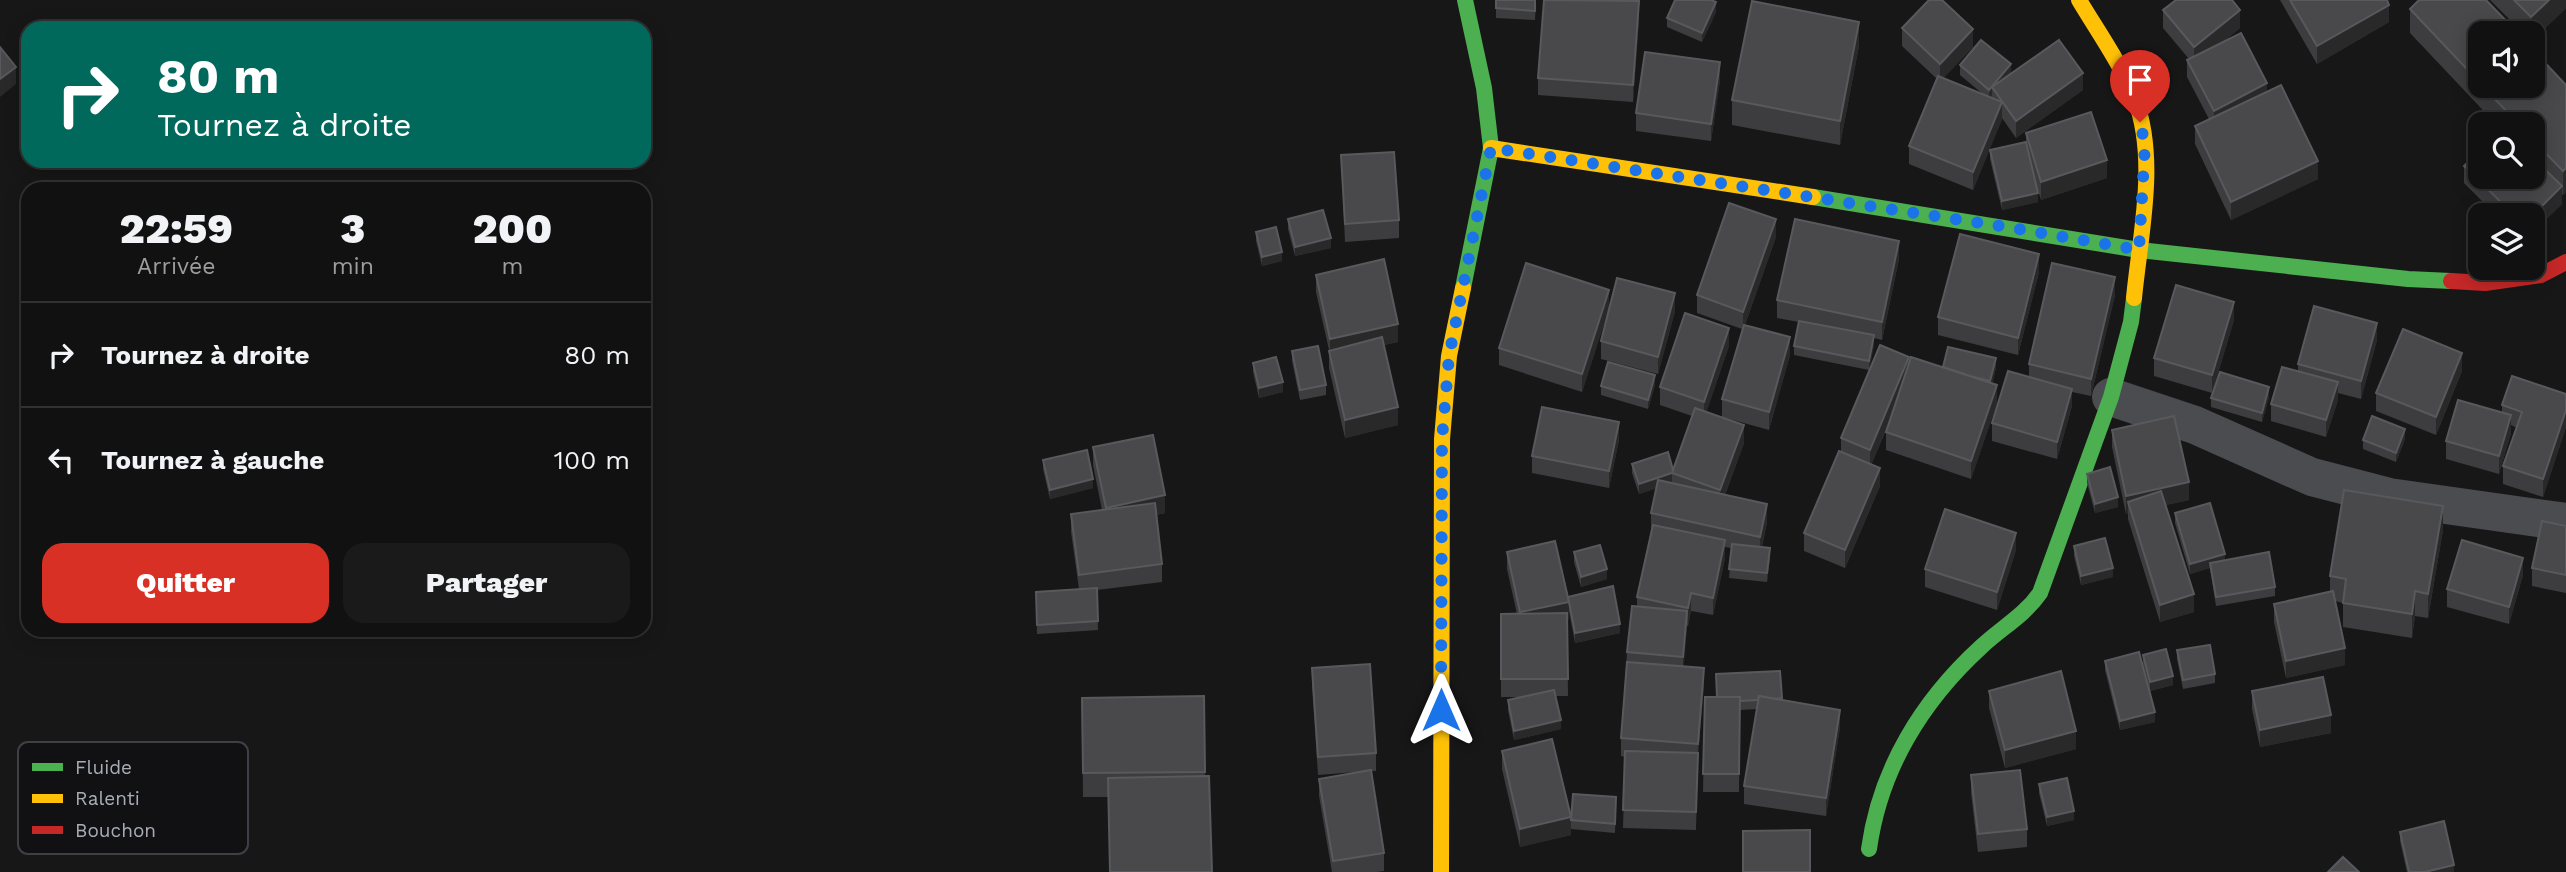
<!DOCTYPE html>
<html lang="fr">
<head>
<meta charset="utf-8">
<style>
	body { margin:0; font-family:"Work Sans",sans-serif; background:#1a1a1a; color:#f1f3f6; height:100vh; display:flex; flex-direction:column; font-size:26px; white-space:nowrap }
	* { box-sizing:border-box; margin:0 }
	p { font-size:23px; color:#9c9d9f }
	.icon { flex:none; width:38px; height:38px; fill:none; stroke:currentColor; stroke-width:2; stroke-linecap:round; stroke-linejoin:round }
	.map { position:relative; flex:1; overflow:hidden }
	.side { position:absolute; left:21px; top:182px; width:630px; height:455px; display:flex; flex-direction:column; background:#111; border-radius:21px; box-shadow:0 4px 18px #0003,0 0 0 2px #303131 }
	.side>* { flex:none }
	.top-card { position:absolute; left:21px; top:21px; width:630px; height:147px; border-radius:21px; box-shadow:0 4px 18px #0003,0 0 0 2px #303131; background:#00695c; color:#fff; overflow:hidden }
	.fabs { position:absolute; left:2468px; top:21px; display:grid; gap:14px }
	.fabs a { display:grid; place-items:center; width:77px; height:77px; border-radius:14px; background:#111; box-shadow:0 4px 18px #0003,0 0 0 2px #303131; font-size:35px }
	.pin { position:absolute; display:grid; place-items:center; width:60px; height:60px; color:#fff; margin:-72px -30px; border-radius:50% 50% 50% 0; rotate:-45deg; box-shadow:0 0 7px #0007 }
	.pin .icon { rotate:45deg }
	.me { position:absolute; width:77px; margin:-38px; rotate:0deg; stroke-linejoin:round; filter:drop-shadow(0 0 5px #0008) }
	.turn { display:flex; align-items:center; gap:24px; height:147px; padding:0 21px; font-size:32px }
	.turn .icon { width:91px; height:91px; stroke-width:2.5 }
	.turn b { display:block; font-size:49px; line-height:60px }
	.eta { display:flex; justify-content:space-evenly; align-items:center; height:119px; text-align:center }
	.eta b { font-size:42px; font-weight:800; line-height:49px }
	.primary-button { display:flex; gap:14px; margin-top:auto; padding:14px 21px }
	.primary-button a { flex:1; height:80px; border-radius:21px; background:#d93025; color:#fff; font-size:28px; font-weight:800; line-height:80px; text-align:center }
	.primary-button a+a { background:#1a1a1a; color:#f1f3f6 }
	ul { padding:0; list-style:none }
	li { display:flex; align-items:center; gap:21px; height:105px; padding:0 21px; border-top:2px solid #303131 }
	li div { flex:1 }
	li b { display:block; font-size:26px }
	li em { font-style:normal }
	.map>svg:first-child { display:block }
</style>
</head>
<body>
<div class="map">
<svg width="2566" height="872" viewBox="0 0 2566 872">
	<rect width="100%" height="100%" fill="#171717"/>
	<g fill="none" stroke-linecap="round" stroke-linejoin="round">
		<!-- street -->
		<path stroke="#4b4c50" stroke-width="38" d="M2111,397L2195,425L2312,477L2389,497L2566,522"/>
		<!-- fast -->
		<g stroke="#4caf50" stroke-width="16">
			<path d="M1813,197L2139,250L2408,279L2451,281"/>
			<path d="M1463,288L1491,148L1484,88L1465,0"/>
			<path d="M1869,849C1880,769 1922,701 1981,647C2001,628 2024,616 2040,593L2111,397L2131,322L2134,298"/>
		</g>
		<!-- slow -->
		<g stroke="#ffc107" stroke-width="16">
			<path d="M2079,0C2098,32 2121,64 2135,99C2158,160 2140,235 2134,298"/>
			<path d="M1491,148L1813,197"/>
			<path d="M1441,872L1442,439L1449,356L1463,288"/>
		</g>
		<!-- jam -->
		<path stroke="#c62828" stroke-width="16" d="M2451,281L2485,283L2541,275L2566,262"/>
	</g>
	<!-- wall -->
	<g fill="#3d3d3f">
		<path d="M1496,0H1536L1535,20L1496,18Z"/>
		<path d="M2280,0H2387L2389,22L2317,64Z"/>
		<path d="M2490,0H2566V8L2532,41V33H2523Z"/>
		<path d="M2410,9L2480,33V86L2566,85V192L2563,195L2562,194V204L2532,233V215H2496L2464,183V166L2532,177V124H2496L2410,33Z"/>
		<path d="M2163,10L2240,28L2223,42L2267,92L2318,179L2231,220L2195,144V126L2209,119L2187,77V60L2189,59L2163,28Z"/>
		<path d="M1716,12L1702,42L1667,27V18Z"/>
		<path d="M1639,19L1633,102L1538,95V78Z"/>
		<path d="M1902,28L1973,47L1943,78L1984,95L1960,75V65L2011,73L2083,90L2016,138L2002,118L1973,190L1909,164V146L1937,79L1902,46Z"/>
		<path d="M1859,46L1840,145L1732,125V100Z"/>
		<path d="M1720,80L1711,141L1636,131V113Z"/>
		<path d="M2026,133L2107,178L2041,200L2033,174L2038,202L2002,210L1990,159V150L2026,142Z"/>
		<path d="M1341,155L1399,220V238L1345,242Z"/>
		<path d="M1288,219L1331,248L1295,256L1288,229Z"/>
		<path d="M1256,232L1282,261L1262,266L1256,241Z"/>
		<path d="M1776,237L1745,325L1790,355L1769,430L1722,417V399L1742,329L1697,313V295Z"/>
		<path d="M1899,259L1882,340L1874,338V345L1869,370L1794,355V346L1799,322L1777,318V300Z"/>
		<path d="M2039,272L2018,355L1938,335V317Z"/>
		<path d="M1316,275L1398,342L1384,345L1398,425L1345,438L1329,368V350L1316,292Z"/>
		<path d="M2115,295L2091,396L2072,392V406L2057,459L1992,441V423L2029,376V364Z"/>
		<path d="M1609,308L1582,392L1499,365V348Z"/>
		<path d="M1675,311L1658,374L1601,359V341Z"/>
		<path d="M2234,320L2212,393L2154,376V358Z"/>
		<path d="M2377,340L2361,399L2338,393V400L2326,437L2271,421V404L2298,371V364Z"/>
		<path d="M1729,346L1706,412L1744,443L1725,495L1767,522L1762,547L1770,558L1767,582L1729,578L1731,548L1725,547V558L1713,615L1691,611L1688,626H1687L1683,666L1704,685L1698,755L1696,830L1623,828L1625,757L1621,756V738L1627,652L1637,606V597L1651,530V513L1657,488L1639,494L1632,473V464L1673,470L1692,416L1660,405V387Z"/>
		<path d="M1292,351L1326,385V395L1300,400L1292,361Z"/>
		<path d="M1253,363L1283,392L1259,398L1253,372Z"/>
		<path d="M1909,363L1943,367L1996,368L1992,384L1997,403L1971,479L1886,450V432L1889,423L1871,465L1880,486L1845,568L1804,551V533L1841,452V438Z"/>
		<path d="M2462,371L2436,435L2376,411V393Z"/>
		<path d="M1655,385L1648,409L1601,395V386Z"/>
		<path d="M2566,394V427L2543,497L2503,484V466L2517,428L2511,425V433L2499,474L2446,459V441L2502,413V405Z"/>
		<path d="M2269,397L2262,422L2211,407V398Z"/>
		<path d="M2112,430L2189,500L2166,505L2194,612L2160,622L2128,519V513L2126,514L2112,447Z"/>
		<path d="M2405,439L2396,462L2363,449V440Z"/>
		<path d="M1619,440L1609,488L1532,473V456Z"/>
		<path d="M1093,447L1165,513L1156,515L1162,564V582L1097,590L1098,630L1037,634L1036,592L1079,589L1071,532V514L1102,510L1093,465Z"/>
		<path d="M1043,460L1093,488L1050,499L1043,469Z"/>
		<path d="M2087,474L2118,507L2095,513L2087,483Z"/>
		<path d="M2175,513L2225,560L2275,587V596L2216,606L2210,568L2190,574L2175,523Z"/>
		<path d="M2566,526V593L2532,586V568Z"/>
		<path d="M2443,530L2428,618L2415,616L2412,638L2343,627V603L2335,601L2345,665L2286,678L2274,622V604L2330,592V576Z"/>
		<path d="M2074,546L2113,577L2081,585L2074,556Z"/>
		<path d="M2016,550L1997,610L1925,587V569Z"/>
		<path d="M1507,552L1568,597L1620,633L1575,643L1569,611V619L1567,620L1568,696H1556L1561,729L1514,740L1508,710V700L1524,697H1501V614H1517L1507,569Z"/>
		<path d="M1574,552L1607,579L1581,587L1574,562Z"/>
		<path d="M2523,575L2509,624L2447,607V589Z"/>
		<path d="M2177,650L2215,674V683L2183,689L2177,659Z"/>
		<path d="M2143,655L2173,685L2150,691L2143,664Z"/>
		<path d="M2105,661L2155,722L2120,730L2105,670Z"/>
		<path d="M1312,668L1376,753V771H1371L1384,853V871L1376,872H1332L1319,796V779L1356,772L1318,775L1312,685Z"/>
		<path d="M1780,671L1782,700L1840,727L1826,816L1744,804V786L1757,709L1740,710L1739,792H1703L1705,697H1717L1716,674Z"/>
		<path d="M1989,691L2076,749L2005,768L1989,708Z"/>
		<path d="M2252,691L2331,733L2260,747L2252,709Z"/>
		<path d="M1204,696L1205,776L1212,872H1110L1108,797H1083L1082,698Z"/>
		<path d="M1502,751L1571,835L1520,847L1502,769Z"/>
		<path d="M1971,775L2027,829V847L1978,852L1971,793Z"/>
		<path d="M2039,784L2074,820L2047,826L2039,793Z"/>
		<path d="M1616,806L1615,833L1571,829V820Z"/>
		<path d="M2400,832L2454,872H2407L2400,841Z"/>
	</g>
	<!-- shaded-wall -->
	<g fill="#29292a">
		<path d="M2549,0H2566V8L2532,41L2531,17Z"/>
		<path d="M1639,1V19L1633,102V85Z"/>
		<path d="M1716,2V12L1702,42V33Z"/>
		<path d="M2389,5V22L2317,64V46Z"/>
		<path d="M2240,10V28L2194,65V47Z"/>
		<path d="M1859,22V46L1840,145V121Z"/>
		<path d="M1973,29V47L1940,82V64Z"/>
		<path d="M1720,62V80L1711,141V124Z"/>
		<path d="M2011,64V73L1992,87V96L1989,99V90Z"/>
		<path d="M16,67V84L0,97V79Z"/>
		<path d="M2083,73V90L2016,138V121Z"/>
		<path d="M2267,83V101L2214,129V111Z"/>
		<path d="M2002,102V120L1973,190V172Z"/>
		<path d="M2107,160V178L2041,200V182Z"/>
		<path d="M2318,161V179L2231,220V202Z"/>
		<path d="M2566,168V192L2563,195V171Z"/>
		<path d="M2562,186V204L2532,233V216Z"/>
		<path d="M2038,193V202L2002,210V201Z"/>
		<path d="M1776,219V237L1743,330V312Z"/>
		<path d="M1331,238V248L1295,256V247Z"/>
		<path d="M1899,241V259L1882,340V322Z"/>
		<path d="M1282,252V261L1262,266V257Z"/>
		<path d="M2039,254V272L2018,355V338Z"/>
		<path d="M2115,277V295L2091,396V379Z"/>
		<path d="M1609,290V308L1582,392V374Z"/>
		<path d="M1675,293V311L1658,374V357Z"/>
		<path d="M2234,302V320L2212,393V375Z"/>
		<path d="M2377,323V340L2361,399V381Z"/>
		<path d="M1398,324V342L1330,357V339Z"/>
		<path d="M1729,328V346L1704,420V402Z"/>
		<path d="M1874,335V345L1869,370V361Z"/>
		<path d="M1790,337V355L1769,430V412Z"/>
		<path d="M2462,353V371L2436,435V417Z"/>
		<path d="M1909,357V375L1870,467V450Z"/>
		<path d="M1996,358V368L1990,390V381Z"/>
		<path d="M1655,375V385L1648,409V400Z"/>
		<path d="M1283,382V392L1259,398V388Z"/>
		<path d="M2338,382V400L2326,437V420Z"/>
		<path d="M1997,385V403L1971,479V461Z"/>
		<path d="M2269,387V397L2262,422V413Z"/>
		<path d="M2072,389V406L2057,459V442Z"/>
		<path d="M1398,407V425L1345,438V420Z"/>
		<path d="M2566,410V427L2543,497V479Z"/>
		<path d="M2511,415V433L2499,474V456Z"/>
		<path d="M1619,422V440L1609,488V471Z"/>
		<path d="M1744,425V443L1720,508V490Z"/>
		<path d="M2405,429V439L2396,462V453Z"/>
		<path d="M1880,468V486L1845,568V550Z"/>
		<path d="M1672,473V483L1639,494V484Z"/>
		<path d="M1093,479V488L1050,499V490Z"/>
		<path d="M2189,482V500L2131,513L2128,502V513L2126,514V496Z"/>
		<path d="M1165,495V513L1106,526V508Z"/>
		<path d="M2118,497V507L2095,513V504Z"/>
		<path d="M1767,504V522L1760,555V537Z"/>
		<path d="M2443,506V530L2428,618V594Z"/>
		<path d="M2016,533V550L1997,610V592Z"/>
		<path d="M1725,540V558L1713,615V598Z"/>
		<path d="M1770,548V558L1767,582V573Z"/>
		<path d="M2225,554V564L2210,563V568L2190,574V564Z"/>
		<path d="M2523,558V575L2509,624V607Z"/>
		<path d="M2113,568V577L2081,585V576Z"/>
		<path d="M1607,569V579L1581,587V577Z"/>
		<path d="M2415,591V616L2412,638V614Z"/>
		<path d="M1691,593V611L1688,626V608Z"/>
		<path d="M2194,594V612L2160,622V605Z"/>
		<path d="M1569,602V619L1520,630V612Z"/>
		<path d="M1687,611V629L1683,675V657Z"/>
		<path d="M1620,624V633L1575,643V633Z"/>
		<path d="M2345,648V665L2286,678V661Z"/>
		<path d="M1704,668V685L1698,755L1696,830L1698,744Z"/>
		<path d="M2173,676V685L2150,691V682Z"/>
		<path d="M1840,710V727L1826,816V798Z"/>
		<path d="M2155,712V722L2120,730V721Z"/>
		<path d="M2331,715V733L2260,747V730Z"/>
		<path d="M1561,720V729L1514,740V731Z"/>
		<path d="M2076,731V749L2005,768V750Z"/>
		<path d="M2074,811V820L2047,826V817Z"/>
		<path d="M1571,817V835L1520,847V829Z"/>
		<path d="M2454,865V872H2425Z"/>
	</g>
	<!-- building -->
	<g fill="#49494c" stroke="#58595d" stroke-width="2">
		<path d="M1496,0H1535V11L1496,8Z"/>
		<path d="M1544,0L1639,1L1633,85L1538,78Z"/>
		<path d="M1675,0H1711L1716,2L1702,33L1667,18Z"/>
		<path d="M1929,0H1942L1973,29L1940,64L1902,28Z"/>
		<path d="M2176,0H2232L2240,10L2194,47L2163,10Z"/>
		<path d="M2290,0H2387L2389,5L2317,46Z"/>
		<path d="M2419,0H2486L2518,33H2480V83L2410,9Z"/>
		<path d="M2514,0H2549L2531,17Z"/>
		<path d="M1752,1L1859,22L1840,121L1732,100Z"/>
		<path d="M2241,33L2267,83L2214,111L2187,60Z"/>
		<path d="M1981,40L2011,64L1989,90L1960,65Z"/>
		<path d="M2059,40L2083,73L2016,121L1992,87Z"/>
		<path d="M0,47L16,67L0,79Z"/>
		<path d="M2532,49L2566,85V168L2563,171L2532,139V124H2519L2482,86H2532Z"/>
		<path d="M1645,52L1720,62L1711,124L1636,113Z"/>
		<path d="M1938,76L2002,102L1973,172L1909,146Z"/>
		<path d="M2281,85L2318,161L2231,202L2195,126Z"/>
		<path d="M2091,112L2107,160L2041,182L2026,133Z"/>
		<path d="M2026,142L2038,193L2002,201L1990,150Z"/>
		<path d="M2480,150V177H2532V157L2562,186L2532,216L2514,215L2464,166Z"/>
		<path d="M1394,152L1399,220L1345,224L1341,155Z"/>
		<path d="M1729,203L1776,219L1743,312L1697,295Z"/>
		<path d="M1323,210L1331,238L1295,247L1288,219Z"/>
		<path d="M1795,219L1899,241L1882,322L1777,300Z"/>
		<path d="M1276,227L1282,252L1262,257L1256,232Z"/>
		<path d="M1960,234L2039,254L2018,338L1938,317Z"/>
		<path d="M1384,259L1398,324L1330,339L1316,275Z"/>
		<path d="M1526,263L1609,290L1582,374L1499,348Z"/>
		<path d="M2052,263L2115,277L2091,379L2029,364Z"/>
		<path d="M1617,278L1675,293L1658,357L1601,341Z"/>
		<path d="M2176,285L2234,302L2212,375L2154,358Z"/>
		<path d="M2314,306L2377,323L2361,381L2298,364Z"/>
		<path d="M1685,313L1729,328L1704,402L1660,387Z"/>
		<path d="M1799,321L1874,335L1869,361L1794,346Z"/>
		<path d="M1744,325L1790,337L1769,412L1722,399Z"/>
		<path d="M2403,329L2462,353L2436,417L2376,393Z"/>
		<path d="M1382,337L1398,407L1345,420L1329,351Z"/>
		<path d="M1880,345L1909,357L1870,450L1841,438Z"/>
		<path d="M1318,346L1326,385L1300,390L1292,351Z"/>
		<path d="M1948,347L1996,358L1990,381L1970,376L1943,367Z"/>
		<path d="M1276,357L1283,382L1259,388L1253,363Z"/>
		<path d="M1911,357L1997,385L1971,461L1886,432Z"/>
		<path d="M1608,362L1655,375L1648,400L1601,386Z"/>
		<path d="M2282,367L2338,382L2326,420L2271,404Z"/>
		<path d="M2008,371L2072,389L2057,442L1992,423Z"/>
		<path d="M2220,372L2269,387L2262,413L2211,398Z"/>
		<path d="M2512,376L2566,394V410L2543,479L2503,466L2522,412L2502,405Z"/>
		<path d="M2458,400L2511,415L2499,456L2446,441Z"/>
		<path d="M1542,407L1619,422L1609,471L1532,456Z"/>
		<path d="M1695,408L1744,425L1720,490L1672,473Z"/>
		<path d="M2174,416L2189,482L2126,496L2112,430Z"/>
		<path d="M2372,416L2405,429L2396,453L2363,440Z"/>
		<path d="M1153,435L1165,495L1106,508L1093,447Z"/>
		<path d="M1087,450L1093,479L1050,490L1043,460Z"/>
		<path d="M1839,451L1880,468L1845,550L1804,533Z"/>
		<path d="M1668,452L1673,470L1672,473L1639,484L1632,464Z"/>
		<path d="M2110,467L2118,497L2095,504L2087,474Z"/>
		<path d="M1658,480L1767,504L1760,537L1651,513Z"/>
		<path d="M2344,490L2443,506L2428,594L2415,591L2412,614L2343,603L2346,579L2330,576Z"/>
		<path d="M2161,491L2194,594L2160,605L2128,502Z"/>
		<path d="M1155,503L1162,564L1079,575L1071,514Z"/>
		<path d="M2210,503L2225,554L2190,564L2175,513Z"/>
		<path d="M1945,509L2016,533L1997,592L1925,569Z"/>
		<path d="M2542,521L2566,526V575L2532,568Z"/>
		<path d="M1653,525L1725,540L1713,598L1691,593L1688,608L1637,597Z"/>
		<path d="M2105,538L2113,568L2081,576L2074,546Z"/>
		<path d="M2462,540L2523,558L2509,607L2447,589Z"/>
		<path d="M1555,541L1569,602L1520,612L1507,552Z"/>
		<path d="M1732,544L1770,548L1767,573L1729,569Z"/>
		<path d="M1600,545L1607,569L1581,577L1574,552Z"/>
		<path d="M2269,552L2275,587L2216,597L2210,563Z"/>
		<path d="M1613,586L1620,624L1575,633L1568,597Z"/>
		<path d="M1097,588L1098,621L1037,625L1036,592Z"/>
		<path d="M2333,591L2345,648L2286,661L2274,604Z"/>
		<path d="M1632,606L1687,611L1683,657L1627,652Z"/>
		<path d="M1567,613L1568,679H1501V614Z"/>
		<path d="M2210,645L2215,674L2183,680L2177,650Z"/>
		<path d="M2166,649L2173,676L2150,682L2143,655Z"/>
		<path d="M2139,652L2155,712L2120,721L2105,661Z"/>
		<path d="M1627,662L1704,668L1698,744L1621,738Z"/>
		<path d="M1370,664L1376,753L1318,757L1312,668Z"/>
		<path d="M1780,671L1782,698L1773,699L1759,696L1758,700L1740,701V697H1717L1716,674Z"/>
		<path d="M2061,671L2076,731L2005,750L1989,691Z"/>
		<path d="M2323,677L2331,715L2260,730L2252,691Z"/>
		<path d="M1554,690L1561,720L1514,731L1508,700Z"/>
		<path d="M1204,696L1205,772L1083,773L1082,698Z"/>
		<path d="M1759,696L1840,710L1826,798L1744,786Z"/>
		<path d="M1705,697H1740L1739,774H1703Z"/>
		<path d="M1552,739L1571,817L1520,829L1502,751Z"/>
		<path d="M1625,751L1698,753L1696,812L1623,810Z"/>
		<path d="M1371,770L1384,853L1333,861L1319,779Z"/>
		<path d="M2020,770L2027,829L1978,834L1971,775Z"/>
		<path d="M1209,776L1212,872H1110L1108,778Z"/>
		<path d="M2067,778L2074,811L2047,817L2039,784Z"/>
		<path d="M1573,794L1616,797L1615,824L1571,820Z"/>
		<path d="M2444,821L2454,865L2425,872H2409L2400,832Z"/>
		<path d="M1810,830V872H1743V831Z"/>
		<path d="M2343,857L2359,872H2328Z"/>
	</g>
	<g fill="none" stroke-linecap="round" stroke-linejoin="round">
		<!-- route -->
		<path stroke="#1a73e8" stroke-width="12" stroke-dasharray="0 21.6" d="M1441,710L1442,439L1449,356L1491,148L2013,228L2139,250L2145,145L2140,122"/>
	</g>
	<!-- legend -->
	<rect x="18" y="742" width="230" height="112" rx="10" fill="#111113" stroke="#3e4045" stroke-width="2"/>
	<rect x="32" y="763" width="31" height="8" fill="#4caf50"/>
	<rect x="32" y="794" width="31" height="9" fill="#ffc107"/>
	<rect x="32" y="826" width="31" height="8" fill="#c62828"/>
	<g font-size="19" fill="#a8adb8">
		<text x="75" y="774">Fluide</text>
		<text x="75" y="805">Ralenti</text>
		<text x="75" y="837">Bouchon</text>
	</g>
</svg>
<div class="fabs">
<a><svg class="icon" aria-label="sound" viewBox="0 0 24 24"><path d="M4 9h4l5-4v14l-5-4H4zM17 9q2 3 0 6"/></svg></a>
<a><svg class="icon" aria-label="search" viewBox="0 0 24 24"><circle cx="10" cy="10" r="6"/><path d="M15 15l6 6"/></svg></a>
<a><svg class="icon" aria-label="layers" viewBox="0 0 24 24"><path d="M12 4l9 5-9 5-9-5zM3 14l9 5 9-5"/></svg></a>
</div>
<div class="pin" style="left:2140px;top:122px;background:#d93025"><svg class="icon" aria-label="arrive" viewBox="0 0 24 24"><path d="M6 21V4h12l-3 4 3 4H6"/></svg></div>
<svg class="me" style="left:1441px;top:710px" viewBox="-20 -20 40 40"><path d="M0-17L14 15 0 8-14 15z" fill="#1a73e8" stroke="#fff" stroke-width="4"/></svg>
<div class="top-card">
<div class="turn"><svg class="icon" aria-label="right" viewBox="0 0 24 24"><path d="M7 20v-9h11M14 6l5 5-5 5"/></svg><div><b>80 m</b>Tournez à droite</div></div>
</div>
<section class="side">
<div class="eta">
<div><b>22:59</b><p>Arrivée</p></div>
<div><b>3</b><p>min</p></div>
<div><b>200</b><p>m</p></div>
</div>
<ul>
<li><svg class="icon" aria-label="right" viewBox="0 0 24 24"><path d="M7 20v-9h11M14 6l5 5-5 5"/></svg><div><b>Tournez à droite</b></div><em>80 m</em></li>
<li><svg class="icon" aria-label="left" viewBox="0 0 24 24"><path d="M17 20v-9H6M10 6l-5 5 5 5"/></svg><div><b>Tournez à gauche</b></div><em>100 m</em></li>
</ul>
<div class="primary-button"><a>Quitter</a><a>Partager</a></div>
</section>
</div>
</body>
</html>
